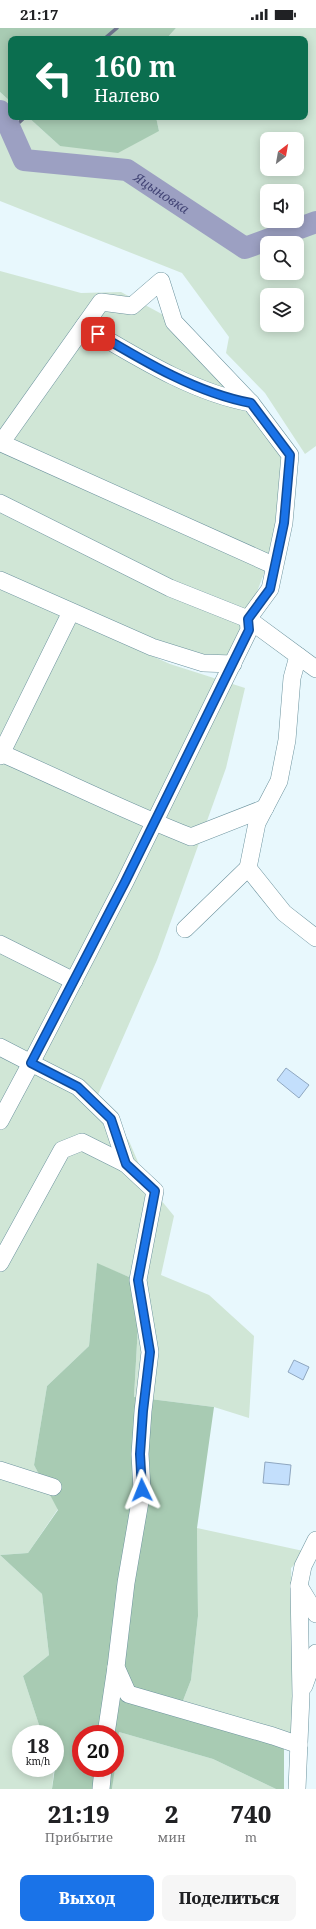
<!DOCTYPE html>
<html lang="ru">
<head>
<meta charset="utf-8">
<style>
	body { margin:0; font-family:"Noto Serif",serif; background:#f6f6f6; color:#202124; height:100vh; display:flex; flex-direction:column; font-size:15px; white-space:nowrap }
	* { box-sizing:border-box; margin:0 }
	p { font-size:13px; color:#757577 }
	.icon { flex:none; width:22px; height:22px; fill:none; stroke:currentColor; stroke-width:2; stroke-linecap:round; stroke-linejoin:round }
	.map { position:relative; height:1761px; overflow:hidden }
	.sheet { display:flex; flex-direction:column; background:#fff; flex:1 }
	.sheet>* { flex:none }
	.banner { position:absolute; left:8px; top:8px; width:300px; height:84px; border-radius:8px; box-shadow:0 2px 10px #0003; background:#0b6e4f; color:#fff; overflow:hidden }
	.needle { width:26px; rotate:31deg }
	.buttons { position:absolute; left:260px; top:104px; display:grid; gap:8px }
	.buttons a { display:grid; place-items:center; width:44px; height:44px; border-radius:8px; background:#fff; box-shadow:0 2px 10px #0003; font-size:20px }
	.speed { position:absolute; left:12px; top:1697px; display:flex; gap:8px; font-size:20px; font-weight:700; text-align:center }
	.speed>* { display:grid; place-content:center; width:52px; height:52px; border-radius:50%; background:#fff; box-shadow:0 2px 10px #0003; line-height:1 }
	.speed small { font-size:10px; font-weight:400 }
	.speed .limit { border:6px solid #d22; background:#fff; color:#111 }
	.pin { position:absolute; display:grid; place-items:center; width:34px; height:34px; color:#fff; margin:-17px; border-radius:8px; box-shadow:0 2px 6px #0006 }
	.me { position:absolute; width:44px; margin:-22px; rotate:358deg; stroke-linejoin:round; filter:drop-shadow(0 0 3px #0008) }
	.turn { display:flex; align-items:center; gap:14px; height:84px; padding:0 20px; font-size:18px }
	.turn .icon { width:52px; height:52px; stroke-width:2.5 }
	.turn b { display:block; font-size:28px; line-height:34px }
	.eta { display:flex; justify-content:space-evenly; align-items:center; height:68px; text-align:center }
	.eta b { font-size:24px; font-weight:800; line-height:28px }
	.primary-button { display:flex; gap:8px; margin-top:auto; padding:8px 20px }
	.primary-button a { flex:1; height:46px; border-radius:8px; background:#1a73e8; color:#fff; font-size:16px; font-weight:800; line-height:46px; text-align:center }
	.primary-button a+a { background:#f6f6f6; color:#202124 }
	.status { display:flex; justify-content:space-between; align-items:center; height:28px; padding:0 20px; background:#fff; direction:ltr }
	.status svg { height:11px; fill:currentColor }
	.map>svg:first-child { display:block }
</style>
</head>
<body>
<div class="status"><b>21:17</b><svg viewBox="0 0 49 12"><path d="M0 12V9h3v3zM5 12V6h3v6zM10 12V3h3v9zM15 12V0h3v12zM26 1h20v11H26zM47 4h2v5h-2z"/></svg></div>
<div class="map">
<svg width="316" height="1761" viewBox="0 0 316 1761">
	<rect width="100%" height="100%" fill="#e8f8fd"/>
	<!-- green -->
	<g fill="#d0e6d6" fill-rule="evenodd">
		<path d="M176,0H316V418L305,426L265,365L226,325L229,309L182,245L0,173V64L11,74V89H28L60,118L159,103L156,89H305V11H166ZM267,111H297V141H267ZM267,163H297V193H267ZM267,215H297V245H267ZM267,267H297V297H267Z"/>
		<path d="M0,243L81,265L121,264L171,291L282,428L274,519L233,627L213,630L174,624L0,545Z"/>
		<path d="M0,560L170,636L245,660L226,740L157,932L97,1069L129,1113L147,1155L174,1188L161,1247L209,1267L254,1308L249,1390L214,1379L134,1369L138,1297L129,1249L97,1236L89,1318L47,1358L34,1437L58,1481L28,1525L0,1527L42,1566L49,1627L23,1648L42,1706H21V1740H54L52,1761H0Z"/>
		<path d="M197,1500L308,1524L291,1540L296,1707L177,1688L191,1652L198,1588Z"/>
		<path d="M119,1704L213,1731L276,1761H112Z"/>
	</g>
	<!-- forest -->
	<g fill="#a8cbb3">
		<path d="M0,0H176L166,11H11V74L0,64Z"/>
		<path d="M28,89H156L159,103L118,125L60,118Z"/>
		<path d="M97,1235L129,1249L138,1297L134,1369L214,1379L197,1500L198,1588L191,1652L177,1688L284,1720V1761H276L213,1731L119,1704L115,1739V1706H81V1740H115L112,1761H52L55,1740V1706H42L23,1648L49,1627L42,1566L0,1527L28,1525L58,1482L34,1437L47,1358L89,1318Z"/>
	</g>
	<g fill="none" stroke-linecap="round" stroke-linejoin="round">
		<!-- stream -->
		<g stroke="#6e748d" stroke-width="3.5">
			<path d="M104,11L117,0"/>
			<path d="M11,102L25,89"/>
		</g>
		<!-- river -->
		<path stroke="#9ca0c2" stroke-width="22" id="s1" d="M0,83L4,87L24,132L127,142L245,220L316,194"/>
	</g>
	<!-- building -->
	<g fill="#c3dffc" stroke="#8fa7c0">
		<path d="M286,1040L309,1057L299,1070L277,1052Z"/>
		<path d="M294,1332L309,1339L303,1352L288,1344Z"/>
		<path d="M265,1434L291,1437L289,1457L263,1455Z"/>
	</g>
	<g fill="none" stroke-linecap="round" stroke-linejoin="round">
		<!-- minor casing -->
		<g stroke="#6c939e" stroke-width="18">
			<g id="minor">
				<path d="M84,298C135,328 193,365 251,375"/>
				<path d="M0,475L170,560L248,591L249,602L125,854L31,1035L0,1019"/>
				<path d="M275,538L1,415L101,274L132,278L161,253L174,294L251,375L290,427L284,495L270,561L248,591L316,641"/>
				<path d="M0,552L152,619L203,635L233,636"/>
				<path d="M298,628L292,650L287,712L279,753L257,795L248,840L284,885L316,910"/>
				<path d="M1,725C65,753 127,784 191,809L265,780"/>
				<path d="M0,728L71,584"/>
				<path d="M185,901L248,840"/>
				<path d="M0,916L74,953"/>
				<path d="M0,1093L31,1035L78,1059L111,1091L126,1136L155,1163L138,1252L150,1324L143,1383L140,1426L142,1462L126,1555L116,1639L128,1666L273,1708L299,1717"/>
				<path d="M0,1235L62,1122L82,1114L126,1136"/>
				<path d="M0,1442L53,1459"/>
				<path d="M316,1512L303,1538L299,1558L316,1586"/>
				<path d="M304,1658L316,1625"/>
				<path d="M106,1706L116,1639"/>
				<path d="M101,1761L103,1740"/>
				<path d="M297,1761L301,1668L299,1558"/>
			</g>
		</g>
		<!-- minor -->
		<use href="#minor" stroke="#fff" stroke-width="17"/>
	</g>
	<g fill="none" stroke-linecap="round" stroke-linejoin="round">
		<!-- route casing -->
		<g stroke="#114b97" stroke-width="10">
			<path id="route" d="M98,306C145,334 197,365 251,375L290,427L284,495L270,561L248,591L249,602L125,854L31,1035L78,1059L111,1091L126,1136L155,1163L138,1252L150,1324L143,1383L140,1426L142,1462"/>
		</g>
		<!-- route -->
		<use href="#route" stroke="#1a73e8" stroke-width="7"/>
	</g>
	<g text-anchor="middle" stroke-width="3" stroke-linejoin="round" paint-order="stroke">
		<!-- water labels -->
		<g font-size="13" font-style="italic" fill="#434576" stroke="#fff">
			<text dy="5" stroke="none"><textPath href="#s1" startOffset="200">Яцыновка</textPath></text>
		</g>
	</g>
</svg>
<div class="buttons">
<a><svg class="needle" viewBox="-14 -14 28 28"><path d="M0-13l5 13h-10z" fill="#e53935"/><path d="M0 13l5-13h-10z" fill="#757577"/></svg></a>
<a><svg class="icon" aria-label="sound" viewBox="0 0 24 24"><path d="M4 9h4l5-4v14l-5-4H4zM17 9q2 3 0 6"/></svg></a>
<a><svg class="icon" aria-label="search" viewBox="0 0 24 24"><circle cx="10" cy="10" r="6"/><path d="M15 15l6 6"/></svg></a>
<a><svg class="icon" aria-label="layers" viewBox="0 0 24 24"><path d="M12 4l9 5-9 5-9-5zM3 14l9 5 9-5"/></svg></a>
</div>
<div class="speed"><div>18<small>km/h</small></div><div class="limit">20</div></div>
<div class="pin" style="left:98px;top:306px;background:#d93025"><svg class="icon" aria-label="arrive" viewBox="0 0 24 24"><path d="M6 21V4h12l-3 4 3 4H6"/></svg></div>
<svg class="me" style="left:142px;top:1462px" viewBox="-20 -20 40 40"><path d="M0-17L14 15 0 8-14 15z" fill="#1a73e8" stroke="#fff" stroke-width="4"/></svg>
<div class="banner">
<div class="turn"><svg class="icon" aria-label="left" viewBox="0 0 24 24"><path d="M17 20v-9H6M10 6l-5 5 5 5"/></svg><div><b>160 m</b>Налево</div></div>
</div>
</div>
<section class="sheet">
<div class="eta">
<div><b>21:19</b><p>Прибытие</p></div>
<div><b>2</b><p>мин</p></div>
<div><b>740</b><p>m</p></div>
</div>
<div class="primary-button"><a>Выход</a><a>Поделиться</a></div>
</section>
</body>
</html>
